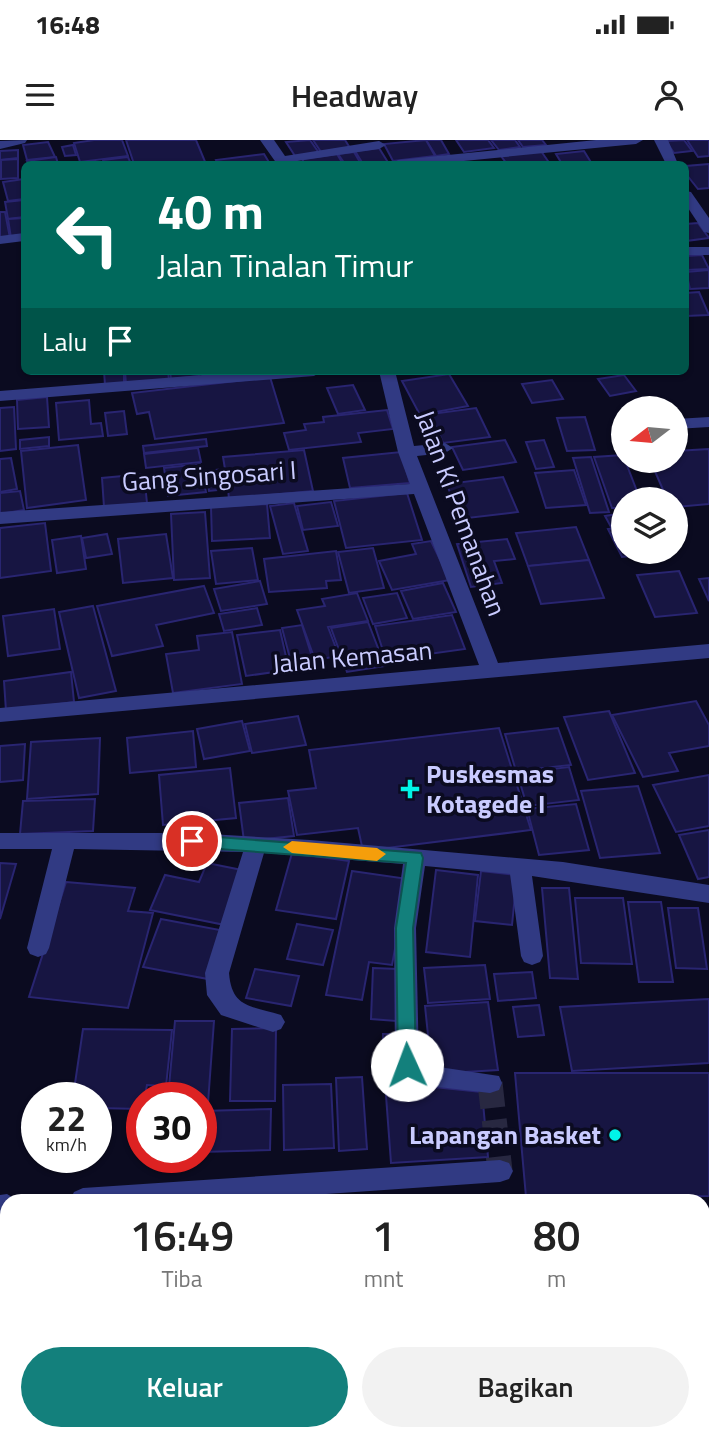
<!DOCTYPE html>
<html lang="id">
<head>
<meta charset="utf-8">
<style>
	body { margin:0; font-family:"Titillium Web",sans-serif; background:#f2f2f2; color:#222; height:100vh; display:flex; flex-direction:column; font-size:26px; white-space:nowrap }
	* { box-sizing:border-box; margin:0 }
	p { font-size:23px; color:#767676 }
	.icon { flex:none; width:38px; height:38px; fill:none; stroke:currentColor; stroke-width:2; stroke-linecap:round; stroke-linejoin:round }
	.map { position:relative; flex:1; overflow:hidden }
	.drawer { position:absolute; left:0px; top:1054px; width:710px; height:247px; display:flex; flex-direction:column; background:#fff; border-radius:21px 21px 0 0; box-shadow:0 2px 5px #0004 }
	.drawer>* { flex:none }
	.guide { position:absolute; left:21px; top:21px; width:668px; height:214px; border-radius:10px; box-shadow:0 2px 5px #0004; background:#00695c; color:#fff; overflow:hidden }
	.needle { width:46px; rotate:254deg }
	.controls { position:absolute; left:611px; top:256px; display:grid; gap:14px }
	.controls a { display:grid; place-items:center; width:77px; height:77px; border-radius:50%; background:#fff; box-shadow:0 2px 5px #0004; font-size:35px }
	.speed { position:absolute; left:21px; top:942px; display:flex; gap:14px; font-size:35px; font-weight:700; text-align:center }
	.speed>* { display:grid; place-content:center; width:91px; height:91px; border-radius:50%; background:#fff; box-shadow:0 2px 5px #0004; line-height:1 }
	.speed small { font-size:18px; font-weight:400 }
	.speed .limit { border:10px solid #d22; background:#fff; color:#111 }
	.pin { position:absolute; display:grid; place-items:center; width:60px; height:60px; color:#fff; margin:-30px; border:4px solid #fff; border-radius:50%; box-shadow:0 2px 7px #0007 }
	.me { position:absolute; width:77px; margin:-38px; rotate:358deg; stroke-linejoin:round; filter:drop-shadow(0 0 5px #0008) }
	.turn { display:flex; align-items:center; gap:24px; height:147px; padding:0 21px; font-size:32px }
	.turn .icon { width:91px; height:91px; stroke-width:2.5 }
	.turn b { display:block; font-size:49px; line-height:60px }
	.then { display:flex; align-items:center; height:66px; padding:0 21px; background:#0003; gap:14px; font-size:26px }
	.eta { display:flex; justify-content:space-evenly; align-items:center; height:119px; text-align:center }
	.eta b { font-size:42px; font-weight:600; line-height:49px }
	.button { display:flex; gap:14px; margin-top:auto; padding:14px 21px }
	.button a { flex:1; height:80px; border-radius:42px; background:#13807c; color:#fff; font-size:28px; font-weight:600; line-height:80px; text-align:center }
	.button a+a { background:#f2f2f2; color:#222 }
	.status { display:flex; justify-content:space-between; align-items:center; height:49px; padding:0 35px; background:#fff; direction:ltr }
	.status svg { height:19px; fill:currentColor }
	header { display:flex; justify-content:space-between; align-items:center; height:91px; padding:0 21px; background:#fff; font-size:32px; font-weight:600 }
	.map>svg:first-child { display:block }
</style>
</head>
<body>
<div class="status"><b>16:48</b><svg viewBox="0 0 49 12"><path d="M0 12V9h3v3zM5 12V6h3v6zM10 12V3h3v9zM15 12V0h3v12zM26 1h20v11H26zM47 4h2v5h-2z"/></svg></div>
<header><svg class="icon" aria-label="menu" viewBox="0 0 24 24"><path d="M4 6h16M4 12h16M4 18h16"/></svg>Headway<svg class="icon" aria-label="person" viewBox="0 0 24 24"><circle cx="12" cy="8" r="4"/><path d="M4 21q1-7 8-7t8 7"/></svg></header>
<div class="map">
<svg width="709" height="1299" viewBox="0 0 709 1299">
	<rect width="100%" height="100%" fill="#0b0b20"/>
	<!-- building -->
	<g fill="#171542" stroke="#292571" stroke-width="2">
		<path d="M94,0H122L128,16L80,22L74,3Z"/>
		<path d="M126,0H196L206,24H134Z"/>
		<path d="M310,0L319,13L295,16L286,2Z"/>
		<path d="M313,0H345L350,8L321,12Z"/>
		<path d="M426,0H441L449,14L436,16Z"/>
		<path d="M426,0L435,16L393,21L384,4Z"/>
		<path d="M456,0H488L494,8L464,12Z"/>
		<path d="M491,0H515L520,7L499,10Z"/>
		<path d="M518,0H542L546,5L523,7Z"/>
		<path d="M684,0L692,11L674,13L666,1Z"/>
		<path d="M687,0H709V16L698,17Z"/>
		<path d="M48,2L55,17L27,20L23,5Z"/>
		<path d="M73,5L76,15L65,16L62,7Z"/>
		<path d="M379,8L389,24H363L355,11Z"/>
		<path d="M18,10V18L0,20V11Z"/>
		<path d="M541,11L550,24H507L501,16Z"/>
		<path d="M584,11L592,24H562L556,14Z"/>
		<path d="M354,12L361,24H345L338,14Z"/>
		<path d="M264,14L270,24H218L216,20Z"/>
		<path d="M337,14L343,24H305L302,19Z"/>
		<path d="M56,17L58,24H29L27,21Z"/>
		<path d="M128,17L131,24H105L103,20Z"/>
		<path d="M18,19V38L1,39V20Z"/>
		<path d="M709,24V48L698,49L686,34V26Z"/>
		<path d="M24,39V59L8,61L3,42Z"/>
		<path d="M24,60V77L8,79L5,62Z"/>
		<path d="M0,72H5L10,98L0,99Z"/>
		<path d="M24,78V96L11,98L8,79Z"/>
		<path d="M698,83L709,98L686,101V84Z"/>
		<path d="M702,115L709,129L686,130V116Z"/>
		<path d="M709,130V148L690,149L686,132Z"/>
		<path d="M699,152L709,175L686,176V153Z"/>
		<path d="M104,231H124V244L105,245Z"/>
		<path d="M125,231H168L169,240L126,244Z"/>
		<path d="M170,231H198L199,236L171,239Z"/>
		<path d="M449,234L468,266L420,275L402,241Z"/>
		<path d="M624,235L636,251L610,256L598,239Z"/>
		<path d="M270,237L284,283L155,299L149,272L137,274L132,253Z"/>
		<path d="M552,240L563,259L532,263L522,244Z"/>
		<path d="M353,245L365,270L338,274L327,248Z"/>
		<path d="M47,257L49,287L18,289L17,260Z"/>
		<path d="M89,260L91,284L101,283L103,296L59,300L56,263Z"/>
		<path d="M14,267L16,309L0,311V268Z"/>
		<path d="M476,268L490,297L443,303L431,274Z"/>
		<path d="M387,270L393,289L358,293L361,302L289,310L284,293L306,290L304,284L324,282L323,277Z"/>
		<path d="M124,271L127,294L108,296L105,273Z"/>
		<path d="M585,277L595,310L567,311L557,278Z"/>
		<path d="M49,297V306L20,309V300Z"/>
		<path d="M206,299L207,306L144,313L143,306Z"/>
		<path d="M505,300L516,322L463,330L452,307Z"/>
		<path d="M544,300L554,327L536,329L526,302Z"/>
		<path d="M78,305L86,360L27,368L21,311Z"/>
		<path d="M198,308L201,322L146,328L144,314Z"/>
		<path d="M709,309V364L676,367V359H667L650,320H676V311Z"/>
		<path d="M304,310L313,351L229,359L228,349L209,351L206,331L225,329L223,317Z"/>
		<path d="M401,312L410,343L350,348L343,318Z"/>
		<path d="M623,315L640,359H623V368H612L594,317Z"/>
		<path d="M591,317L609,372L590,373L573,318Z"/>
		<path d="M11,318L17,349L0,352V319Z"/>
		<path d="M200,324L206,352L168,356L164,328Z"/>
		<path d="M574,330L586,365L546,368L535,333Z"/>
		<path d="M144,334L147,363L104,367L102,338Z"/>
		<path d="M503,337L518,372L459,379L447,344Z"/>
		<path d="M20,351L24,370L0,374V353Z"/>
		<path d="M407,353L422,400L346,408L334,361Z"/>
		<path d="M331,362L338,386L303,390L297,366Z"/>
		<path d="M294,363L308,411L283,414L270,366Z"/>
		<path d="M267,364L270,398L212,401L211,367Z"/>
		<path d="M205,372L210,438L174,440L171,374Z"/>
		<path d="M623,373V385L611,387L605,376Z"/>
		<path d="M45,383L51,431L0,438V388Z"/>
		<path d="M576,387L589,420L528,426L516,393Z"/>
		<path d="M623,387V411L665,412L622,417L608,389Z"/>
		<path d="M107,394L112,414L86,418L82,398Z"/>
		<path d="M166,394L173,438L123,443L118,399Z"/>
		<path d="M81,396L86,429L57,433L52,400Z"/>
		<path d="M507,399L515,419L494,421L502,443L471,447L457,404Z"/>
		<path d="M431,401L450,440L392,450L379,421L416,414L412,404Z"/>
		<path d="M252,408L258,440L216,444L211,411Z"/>
		<path d="M373,408L384,448L349,453L338,412Z"/>
		<path d="M336,411L341,440L326,441L327,448L269,452L264,419Z"/>
		<path d="M589,420L604,458L541,464L528,426Z"/>
		<path d="M679,431L697,473L655,477L637,435Z"/>
		<path d="M709,438V461L699,439Z"/>
		<path d="M260,441L267,464L221,471L214,449Z"/>
		<path d="M443,443L456,472L413,479L401,451Z"/>
		<path d="M204,446L214,473L156,485L163,506L112,516L97,466Z"/>
		<path d="M357,453L368,481L328,487L339,516L315,520L297,470L325,466L322,459Z"/>
		<path d="M397,453L407,478L373,484L363,458Z"/>
		<path d="M93,466L116,551L79,558L59,472Z"/>
		<path d="M257,468L262,485L224,491L219,474Z"/>
		<path d="M54,469L60,509L8,516L3,476Z"/>
		<path d="M452,475L465,509L386,520L375,486Z"/>
		<path d="M368,482L385,526L347,532L331,488Z"/>
		<path d="M302,485L314,523L292,526L282,488Z"/>
		<path d="M280,490L289,530L246,536L237,495Z"/>
		<path d="M232,492L242,544L173,553L166,514L199,510L197,496Z"/>
		<path d="M71,532L74,562L6,571L4,541Z"/>
		<path d="M696,561L709,585V606L669,613L678,631L643,637L612,575Z"/>
		<path d="M609,571L635,633L588,640L564,577Z"/>
		<path d="M298,576L306,605L252,613L245,584Z"/>
		<path d="M242,581L250,611L204,619L197,589Z"/>
		<path d="M499,588L531,690L363,711L358,688L297,695L288,651L316,648L309,610Z"/>
		<path d="M558,588L571,625L516,631L505,594Z"/>
		<path d="M193,591L196,627L130,633L127,598Z"/>
		<path d="M100,598L98,654L27,659L31,602Z"/>
		<path d="M25,604L23,640L0,642V606Z"/>
		<path d="M569,627L579,660L527,666L517,633Z"/>
		<path d="M230,628L236,678L163,685L159,635Z"/>
		<path d="M709,635V686L676,692L653,645Z"/>
		<path d="M638,646L660,713L600,718L581,651Z"/>
		<path d="M288,658L294,696L244,701L239,663Z"/>
		<path d="M95,659L93,691L20,694L23,661Z"/>
		<path d="M576,664L589,710L539,715L527,669Z"/>
		<path d="M709,690V737L698,739L679,695Z"/>
		<path d="M292,713L349,721L336,779L276,770Z"/>
		<path d="M0,723L16,724L0,779Z"/>
		<path d="M207,723L247,731L225,785L150,770L165,735L199,742Z"/>
		<path d="M436,730L478,735L470,817L426,812Z"/>
		<path d="M352,731L408,739L392,825L369,822L362,860L326,855Z"/>
		<path d="M481,731L517,735L512,785L475,781Z"/>
		<path d="M66,742L135,748L128,771L153,773L128,868L29,857Z"/>
		<path d="M542,748H569L578,839L550,838Z"/>
		<path d="M575,758H623L632,824L581,823Z"/>
		<path d="M628,762H661L673,842H639Z"/>
		<path d="M668,768H698L707,829L676,828Z"/>
		<path d="M161,779L225,791L208,839L143,827Z"/>
		<path d="M297,784L333,790L323,825L287,819Z"/>
		<path d="M485,825L490,859L428,863L424,828Z"/>
		<path d="M373,828L398,829L396,881L371,879Z"/>
		<path d="M255,829L299,836L291,866L246,858Z"/>
		<path d="M532,832L536,858L498,861L494,834Z"/>
		<path d="M709,859V923L572,931L560,867Z"/>
		<path d="M488,862L498,930L432,934L425,866Z"/>
		<path d="M539,865L544,895L518,897L513,867Z"/>
		<path d="M175,881H214L208,963H201V957H168Z"/>
		<path d="M276,888L275,961H230L232,889Z"/>
		<path d="M83,889L172,890L166,946L147,945L142,969L96,968V957H73Z"/>
		<path d="M383,894H400V928L383,927Z"/>
		<path d="M515,933H709V1056L526,1057Z"/>
		<path d="M362,937L367,1009L339,1011L336,938Z"/>
		<path d="M385,942L482,952L488,1017L391,1023Z"/>
		<path d="M331,944L334,1008L284,1010L283,945Z"/>
		<path d="M271,969L270,1010L201,1012V971Z"/>
		<path d="M476,1055L477,1060L410,1058Z"/>
		<rect x="0" y="1087" width="7" height="104"/>
		<path d="M7,1234V1293H76V1299H0V1235Z"/>
		<rect x="85" y="1293" width="62" height="6"/>
		<path d="M151,1293H283L284,1299H151Z"/>
		<path d="M328,1293H375V1294L328,1299Z"/>
		<path d="M572,1293H645L646,1299H573Z"/>
	</g>
	<g fill="none" stroke-linecap="round" stroke-linejoin="round">
		<!-- minor-tunnel -->
		<path stroke="#282841" stroke-width="25" stroke-dasharray="25 12" stroke-linecap="butt" d="M490,943L500,1031"/>
		<!-- minor -->
		<g fill="#313a83" fill-rule="evenodd">
			<path d="M27,0L25,3L0,9V1Z"/>
			<path d="M260,0H274L285,16L379,1L386,5L379,9L277,24Z"/>
			<path d="M596,0H643L636,4L433,24H391L398,20Z"/>
			<path d="M654,0H668L678,24H666Z"/>
			<path d="M686,51L691,52L709,78V93L704,92L686,65Z"/>
			<path d="M24,93V101L0,104V96Z"/>
			<rect x="686" y="107" width="23" height="8"/>
			<path d="M253,231H322L314,236L0,261V251Z"/>
			<path d="M379,231H395L414,306L445,303L453,308L445,313L417,316L498,523L709,504V518L0,582V568L479,525L414,354L0,384V372L410,344L398,312Z"/>
			<path d="M709,277V287L676,289V279Z"/>
			<path d="M0,693H192L310,700L563,722L709,745V763L532,736L543,816L540,822L532,825L524,822L521,816L510,734L425,726L416,788L419,924L499,936L502,943L499,950L490,953L412,944L403,941L395,925L394,788L403,724L264,713L229,833C232,869 251,865 281,875L285,882L281,889L273,892L221,875L207,855L205,833L243,712L74,709L49,808L46,814L38,817L30,814L27,808L52,709H0Z"/>
			<path d="M500,1020L509,1023L513,1031L509,1039L500,1042L241,1060H70L74,1052L83,1048Z"/>
			<path d="M7,1054L17,1060H7V1078L0,1079V1055Z"/>
			<path d="M475,1293H539V1295L538,1299H473Z"/>
		</g>
	</g>
	<!-- route -->
	<path fill="#13807c" stroke="#0c5351" stroke-width="2" d="M192,695L421,713L423,718L413,788L416,925L414,930H401L398,925L396,788L406,723L192,707L184,701Z"/>
	<!-- slow -->
	<path fill="#f59e0b" d="M292,701L377,708L386,714L377,721L292,713L283,707Z"/>
	<!-- markers -->
	<g fill="#00f4e9" stroke="#0b0b20" stroke-width="2.5">
		<path d="M406.5 638.5h7v7h7v7h-7v7h-7v-7h-7v-7h7z"/>
		<circle cx="615" cy="995" r="7"/>
	</g>
	<g text-anchor="middle" stroke-width="7" stroke-linejoin="round" paint-order="stroke">
		<!-- street labels -->
		<g font-size="26" fill="#c9cbff" stroke="#0b0b20">
			<text transform="translate(209 336) rotate(-4)" y="9">Gang Singosari I</text>
			<text transform="translate(461 373) rotate(70)" y="9">Jalan Ki Pemanahan</text>
			<text transform="translate(352 517) rotate(-5)" y="9">Jalan Kemasan</text>
		</g>
		<!-- poi labels -->
		<g font-size="26" font-weight="bold" fill="#c9cbff" stroke="#0b0b20" text-anchor="start">
			<text x="426" y="643">Puskesmas<tspan x="426" dy="30">Kotagede I</tspan></text>
			<text x="601" y="1004" text-anchor="end">Lapangan Basket</text>
		</g>
	</g>
</svg>
<div class="controls">
<a><svg class="needle" viewBox="-14 -14 28 28"><path d="M0-13l5 13h-10z" fill="#e53935"/><path d="M0 13l5-13h-10z" fill="#767676"/></svg></a>
<a><svg class="icon" aria-label="layers" viewBox="0 0 24 24"><path d="M12 4l9 5-9 5-9-5zM3 14l9 5 9-5"/></svg></a>
</div>
<div class="speed"><div>22<small>km/h</small></div><div class="limit">30</div></div>
<div class="pin" style="left:192px;top:701px;background:#d93025"><svg class="icon" aria-label="arrive" viewBox="0 0 24 24"><path d="M6 21V4h12l-3 4 3 4H6"/></svg></div>
<svg class="me" style="left:407px;top:925px" viewBox="-20 -20 40 40"><circle r="19" fill="#fff"/><path d="M0-13L10 11 0 6-10 11z" fill="#13807c"/></svg>
<div class="guide">
<div class="turn"><svg class="icon" aria-label="left" viewBox="0 0 24 24"><path d="M17 20v-9H6M10 6l-5 5 5 5"/></svg><div><b>40 m</b>Jalan Tinalan Timur</div></div>
<div class="then">Lalu<svg class="icon" aria-label="arrive" viewBox="0 0 24 24"><path d="M6 21V4h12l-3 4 3 4H6"/></svg></div>
</div>
<section class="drawer">
<div class="eta">
<div><b>16:49</b><p>Tiba</p></div>
<div><b>1</b><p>mnt</p></div>
<div><b>80</b><p>m</p></div>
</div>
<div class="button"><a>Keluar</a><a>Bagikan</a></div>
</section>
</div>
</body>
</html>
